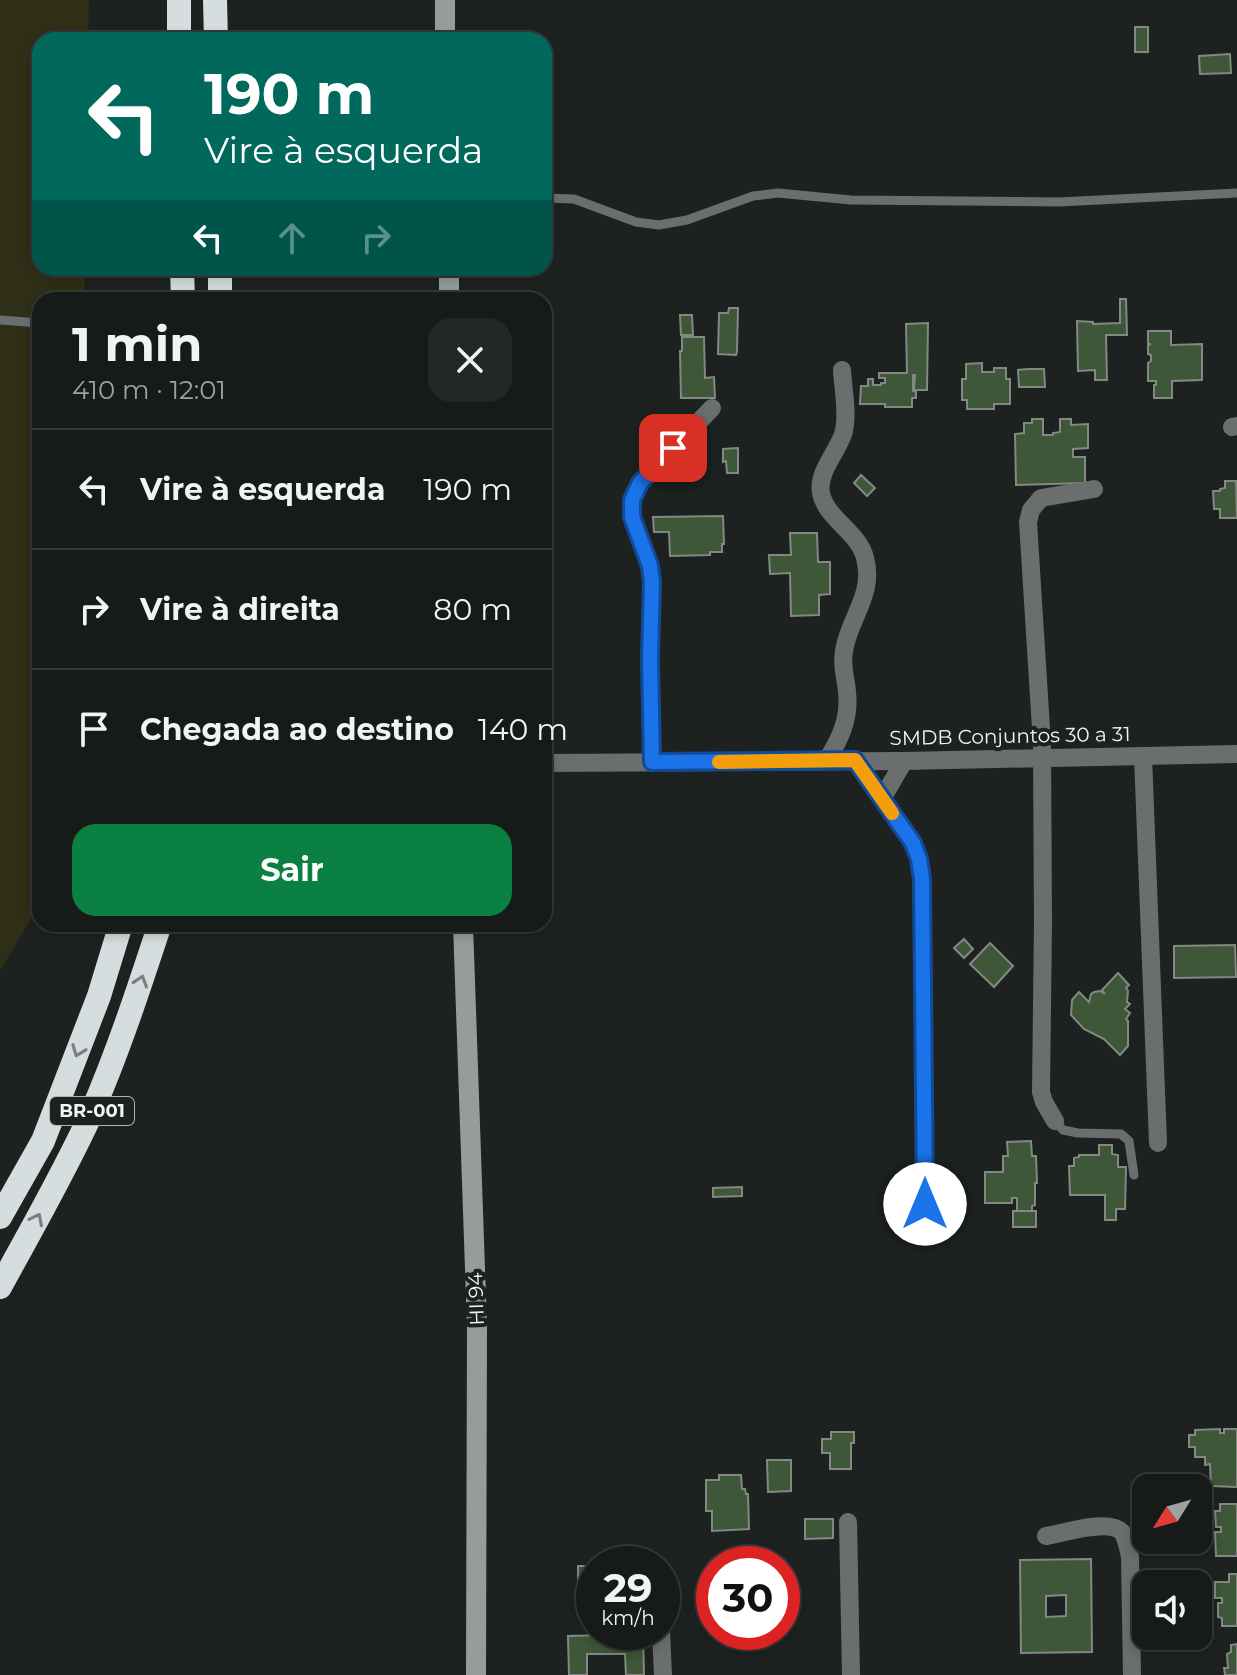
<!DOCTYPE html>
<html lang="pt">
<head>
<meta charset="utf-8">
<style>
	body { margin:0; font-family:Montserrat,sans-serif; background:#232725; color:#f1f3f6; height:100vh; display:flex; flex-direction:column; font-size:30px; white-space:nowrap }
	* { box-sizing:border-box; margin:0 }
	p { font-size:26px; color:#9ea1a2 }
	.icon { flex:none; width:44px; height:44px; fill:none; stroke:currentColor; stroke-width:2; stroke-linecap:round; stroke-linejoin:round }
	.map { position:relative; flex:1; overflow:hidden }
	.details { position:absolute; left:32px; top:292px; width:520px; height:640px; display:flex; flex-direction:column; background:#161a18; border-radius:24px; box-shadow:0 4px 12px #0003,0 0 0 2px #353837 }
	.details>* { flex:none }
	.banner { position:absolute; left:32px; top:32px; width:520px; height:244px; border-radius:24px; box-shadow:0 4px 12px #0003,0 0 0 2px #353837; background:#00695c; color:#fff; overflow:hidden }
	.needle { width:52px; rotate:233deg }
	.fabs { position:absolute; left:1132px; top:1474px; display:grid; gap:16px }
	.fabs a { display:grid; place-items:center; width:80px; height:80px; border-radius:16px; background:#161a18; box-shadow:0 4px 12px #0003,0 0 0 2px #353837; font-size:40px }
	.speed { position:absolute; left:576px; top:1546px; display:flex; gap:16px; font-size:40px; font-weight:700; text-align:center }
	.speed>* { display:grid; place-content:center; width:104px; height:104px; border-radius:50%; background:#161a18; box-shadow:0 4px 12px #0003,0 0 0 2px #353837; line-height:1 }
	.speed small { font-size:20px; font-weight:400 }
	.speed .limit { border:12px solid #d22; background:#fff; color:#111 }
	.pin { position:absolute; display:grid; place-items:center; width:68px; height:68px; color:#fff; margin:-34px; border-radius:16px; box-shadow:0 4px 12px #0006 }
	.me { position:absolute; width:88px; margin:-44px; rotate:0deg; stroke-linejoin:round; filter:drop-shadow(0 0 6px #0008) }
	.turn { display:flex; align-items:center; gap:28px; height:168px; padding:0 40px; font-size:36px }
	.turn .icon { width:104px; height:104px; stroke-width:2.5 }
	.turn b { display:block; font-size:56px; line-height:68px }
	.lanes { display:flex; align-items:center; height:76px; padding:0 40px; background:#0003; justify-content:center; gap:40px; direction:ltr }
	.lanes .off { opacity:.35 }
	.round { display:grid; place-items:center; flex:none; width:84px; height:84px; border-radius:24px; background:#232725 }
	.headline { display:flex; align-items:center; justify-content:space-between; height:136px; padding:0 40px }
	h1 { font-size:48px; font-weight:700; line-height:60px }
	.button { display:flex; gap:16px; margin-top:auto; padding:16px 40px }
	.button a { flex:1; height:92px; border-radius:24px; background:#0b8043; color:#fff; font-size:32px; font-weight:700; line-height:92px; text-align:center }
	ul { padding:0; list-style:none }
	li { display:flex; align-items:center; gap:24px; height:120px; padding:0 40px; border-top:2px solid #353837 }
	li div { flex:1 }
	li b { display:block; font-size:30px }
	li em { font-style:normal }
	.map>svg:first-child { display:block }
</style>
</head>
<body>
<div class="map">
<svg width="1237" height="1675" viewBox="0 0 1237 1675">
	<rect width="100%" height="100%" fill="#1d2220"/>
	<!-- green -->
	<path fill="#2f2e17" d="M0,0H89L88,40H40V268H85L84,300H40V903L0,971Z"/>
	<!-- building -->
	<g fill="#3d5738" stroke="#848883" stroke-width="2" fill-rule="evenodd">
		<rect x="1135" y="27" width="13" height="25"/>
		<path d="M1230,54L1231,73L1200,74L1199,56Z"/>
		<path d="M1120,299H1126L1127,335H1106L1107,380H1095V370L1078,371L1077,321L1093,322V324L1120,323Z"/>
		<path d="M729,308H738L737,352L736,355L718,354L719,313H728Z"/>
		<path d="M680,315H692L693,335H681Z"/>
		<path d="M928,323L927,390H914L915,375H913V391L916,392V398H912V407H885V404H860L861,386H868V379H873V385H881V383H885V378H879V373H907L906,324Z"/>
		<path d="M1148,331H1171V345L1202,344V380L1172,381V398H1154V385H1156V381H1148V363L1151,361V355L1148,354V345L1151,344H1148Z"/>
		<path d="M682,337H704L705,378L714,377L715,398H681L680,351H682Z"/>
		<path d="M982,363V372H994V368H1006V379H1010V404H994V409H967V400H962V379H966V364Z"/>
		<path d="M1028,369H1044L1045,387H1019L1018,370Z"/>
		<path d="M1032,419H1043V435H1053V433L1060,432V419H1071V425L1088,424V448L1073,449V457H1085V483L1016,485L1015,434L1024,433V423H1032Z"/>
		<path d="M738,448V473H727L726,461L723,462V449Z"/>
		<path d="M861,475L875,488L867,496L854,483Z"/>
		<path d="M1225,481H1236L1237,518H1220V509H1214L1213,491H1220V489L1225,488Z"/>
		<path d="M723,516L724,544H722V552H710V555L670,556L669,532H654L653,517Z"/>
		<path d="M790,533H817L818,562H830V594L819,595V615L791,616L790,573L770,574L769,555H791Z"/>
		<path d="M964,939L973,949L964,958L954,948Z"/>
		<path d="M990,943L1013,966L994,987L970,964Z"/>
		<path d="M1235,945L1236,977L1174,978V946Z"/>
		<path d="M1118,973L1129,985L1126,988L1128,991L1127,1002L1130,1004L1125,1009L1130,1013L1126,1019L1128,1021V1046L1120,1055L1104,1039L1084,1029L1071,1015L1072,1000L1079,992L1089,1002L1091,994L1094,992L1100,991L1105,994L1102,990Z"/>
		<path d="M1031,1141L1032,1156H1036L1037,1183H1035V1205L1032,1206V1211H1017V1198H1012V1203H985V1172H1003V1156H1008L1007,1142Z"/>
		<path d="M1099,1145H1112V1154L1118,1155V1167H1126L1125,1209H1116V1220H1105V1195H1070L1069,1166H1074V1158L1079,1157V1155H1099Z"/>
		<path d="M742,1187V1196L713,1197V1188Z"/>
		<rect x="1013" y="1211" width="23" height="16"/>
		<path d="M1220,1429V1433H1224V1429H1237V1487L1211,1486L1210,1464L1205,1465V1457H1195V1447H1189V1435H1195V1430Z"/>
		<path d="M831,1432H854V1443H851V1469H830V1453H822V1439H831Z"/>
		<path d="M767,1460H791V1491L768,1492Z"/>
		<path d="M719,1475H741L742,1489H745L746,1494H748L749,1529L712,1531V1511H706V1480H719Z"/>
		<path d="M1185,1485L1207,1486L1208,1503H1198V1488H1183Z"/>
		<path d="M1220,1504H1237V1556H1216L1215,1532H1221V1527H1216L1215,1511H1220Z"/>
		<path d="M805,1519H833V1538L805,1539Z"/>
		<path d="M1091,1559L1092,1652L1021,1653L1020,1560ZM1066,1595V1616L1046,1617V1596Z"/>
		<rect x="578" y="1566" width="14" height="27"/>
		<path d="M1229,1574H1237V1626H1222V1618L1218,1617V1603H1222V1598H1215V1582H1229Z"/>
		<path d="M643,1634L644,1675H626L625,1654H587V1675H569L568,1636Z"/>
		<path d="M1237,1644V1675H1225L1224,1668H1228L1227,1654L1231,1652V1645Z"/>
	</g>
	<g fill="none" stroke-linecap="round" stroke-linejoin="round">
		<!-- lane -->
		<g stroke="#6b6e6f" stroke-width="9">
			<path d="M544,198L574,199L636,222L659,225L687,220L753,196L778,193L851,200L1059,202L1237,193"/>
			<path d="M110,300L182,294"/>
			<path d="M0,320L40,323"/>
			<path d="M1055,1121L1063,1130L1078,1133L1121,1134L1129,1141L1134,1175"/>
		</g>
		<!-- street -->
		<g stroke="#6b6e6f" stroke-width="18">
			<path d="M1232,427L1237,426"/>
			<path d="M1143,756L1158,1143"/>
			<path d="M827,760C840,739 850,719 847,692C846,676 841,669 844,651C849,618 875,594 865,558C859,532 826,519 821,493C817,471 839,451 844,431C848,412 843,389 842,370"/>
			<path d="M855,760L913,843L919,859L922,879L925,1204"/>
			<path d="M652,762L650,658L652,582L650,566L632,517V500L640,483L712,408"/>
			<path d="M544,763L904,761L1237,754"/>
			<path d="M882,799L904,761"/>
			<path d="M1055,1121L1044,1102L1041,1092L1043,922L1042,744L1028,522L1031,510L1041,498L1094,489"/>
			<path d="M848,1522L851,1675"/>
			<path d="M1046,1536C1064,1533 1109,1518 1122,1532C1127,1539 1128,1548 1130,1557L1132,1675"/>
			<path d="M661,1632L663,1675"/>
		</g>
		<!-- secondary -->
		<g stroke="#969b9c" stroke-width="20">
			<path d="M445,0V40"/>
			<path d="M449,268V300"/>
			<path d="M463,924L477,1326L476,1675"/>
		</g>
		<!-- highway -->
		<g stroke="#d6ddde" stroke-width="24">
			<path d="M179,0V40"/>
			<path d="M215,0L216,40"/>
			<path d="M182,268L183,300"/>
			<path d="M220,300V268"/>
			<path d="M0,1217L43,1141L99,996L121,924"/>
			<path d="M0,1287C31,1230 64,1173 91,1114C118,1052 139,988 160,924"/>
		</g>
	</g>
	<!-- one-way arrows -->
	<defs><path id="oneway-chevron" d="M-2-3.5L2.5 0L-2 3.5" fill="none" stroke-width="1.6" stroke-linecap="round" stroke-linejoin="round" transform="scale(2)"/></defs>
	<g stroke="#7a807f">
		<use href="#oneway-chevron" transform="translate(141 981) rotate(-72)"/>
		<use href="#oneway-chevron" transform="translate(78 1051) rotate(111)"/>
		<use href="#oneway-chevron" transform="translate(37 1219) rotate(-63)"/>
	</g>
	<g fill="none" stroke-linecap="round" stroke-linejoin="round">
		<!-- route casing -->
		<g stroke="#114b97" stroke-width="20">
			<path id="route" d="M673,448L640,483L632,500V517L650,566L652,582L650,658L652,762L855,760L913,843L919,859L922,879L925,1204"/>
		</g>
		<!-- route -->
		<use href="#route" stroke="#1a73e8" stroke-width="14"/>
		<!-- slow -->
		<path stroke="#f59e0b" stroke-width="14" d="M719,762L855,760L892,813"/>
	</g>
	<g text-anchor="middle" stroke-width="8" stroke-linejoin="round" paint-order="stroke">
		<!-- shield labels -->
		<rect fill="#1d2220" stroke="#b1b6b4" stroke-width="2" x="50" y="1097" width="84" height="28" rx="6"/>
		<g font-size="18" font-weight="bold" fill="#f1f5f4">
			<text x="92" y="1117">BR-001</text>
		</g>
		<!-- street labels -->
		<g font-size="20" fill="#f1f5f4" stroke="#1d2220">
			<text transform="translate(1010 736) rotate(-1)" y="7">SMDB Conjuntos 30 a 31</text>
			<text transform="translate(476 1299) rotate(-92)" y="7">HI 94</text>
		</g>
	</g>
</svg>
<div class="fabs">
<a><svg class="needle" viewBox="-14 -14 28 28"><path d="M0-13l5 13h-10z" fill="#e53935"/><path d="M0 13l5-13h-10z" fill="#9ea1a2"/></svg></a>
<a><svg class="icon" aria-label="sound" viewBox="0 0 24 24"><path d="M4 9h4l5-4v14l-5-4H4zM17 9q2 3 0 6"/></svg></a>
</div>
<div class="speed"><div>29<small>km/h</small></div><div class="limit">30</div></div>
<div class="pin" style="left:673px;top:448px;background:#d93025"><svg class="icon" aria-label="arrive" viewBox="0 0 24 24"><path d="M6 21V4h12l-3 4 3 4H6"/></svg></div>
<svg class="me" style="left:925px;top:1204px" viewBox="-20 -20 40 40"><circle r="19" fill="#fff"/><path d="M0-13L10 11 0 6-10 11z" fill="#1a73e8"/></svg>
<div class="banner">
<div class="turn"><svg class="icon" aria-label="left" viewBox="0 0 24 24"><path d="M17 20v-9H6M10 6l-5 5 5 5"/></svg><div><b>190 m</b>Vire à esquerda</div></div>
<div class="lanes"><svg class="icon" aria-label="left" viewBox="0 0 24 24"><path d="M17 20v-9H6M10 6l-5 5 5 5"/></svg><svg class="icon off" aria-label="ahead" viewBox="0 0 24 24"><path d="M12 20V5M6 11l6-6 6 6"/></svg><svg class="icon off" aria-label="right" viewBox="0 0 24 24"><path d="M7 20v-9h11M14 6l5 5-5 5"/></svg></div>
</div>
<section class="details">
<div class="headline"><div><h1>1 min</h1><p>410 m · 12:01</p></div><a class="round"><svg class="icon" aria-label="close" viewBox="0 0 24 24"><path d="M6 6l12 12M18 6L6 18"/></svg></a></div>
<ul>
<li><svg class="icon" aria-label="left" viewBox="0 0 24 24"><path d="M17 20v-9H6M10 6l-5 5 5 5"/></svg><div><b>Vire à esquerda</b></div><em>190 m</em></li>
<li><svg class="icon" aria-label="right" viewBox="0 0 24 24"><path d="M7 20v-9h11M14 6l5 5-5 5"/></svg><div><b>Vire à direita</b></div><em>80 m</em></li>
<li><svg class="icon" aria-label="arrive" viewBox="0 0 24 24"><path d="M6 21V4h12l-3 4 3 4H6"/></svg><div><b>Chegada ao destino</b></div><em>140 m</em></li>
</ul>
<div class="button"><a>Sair</a></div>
</section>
</div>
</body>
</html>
